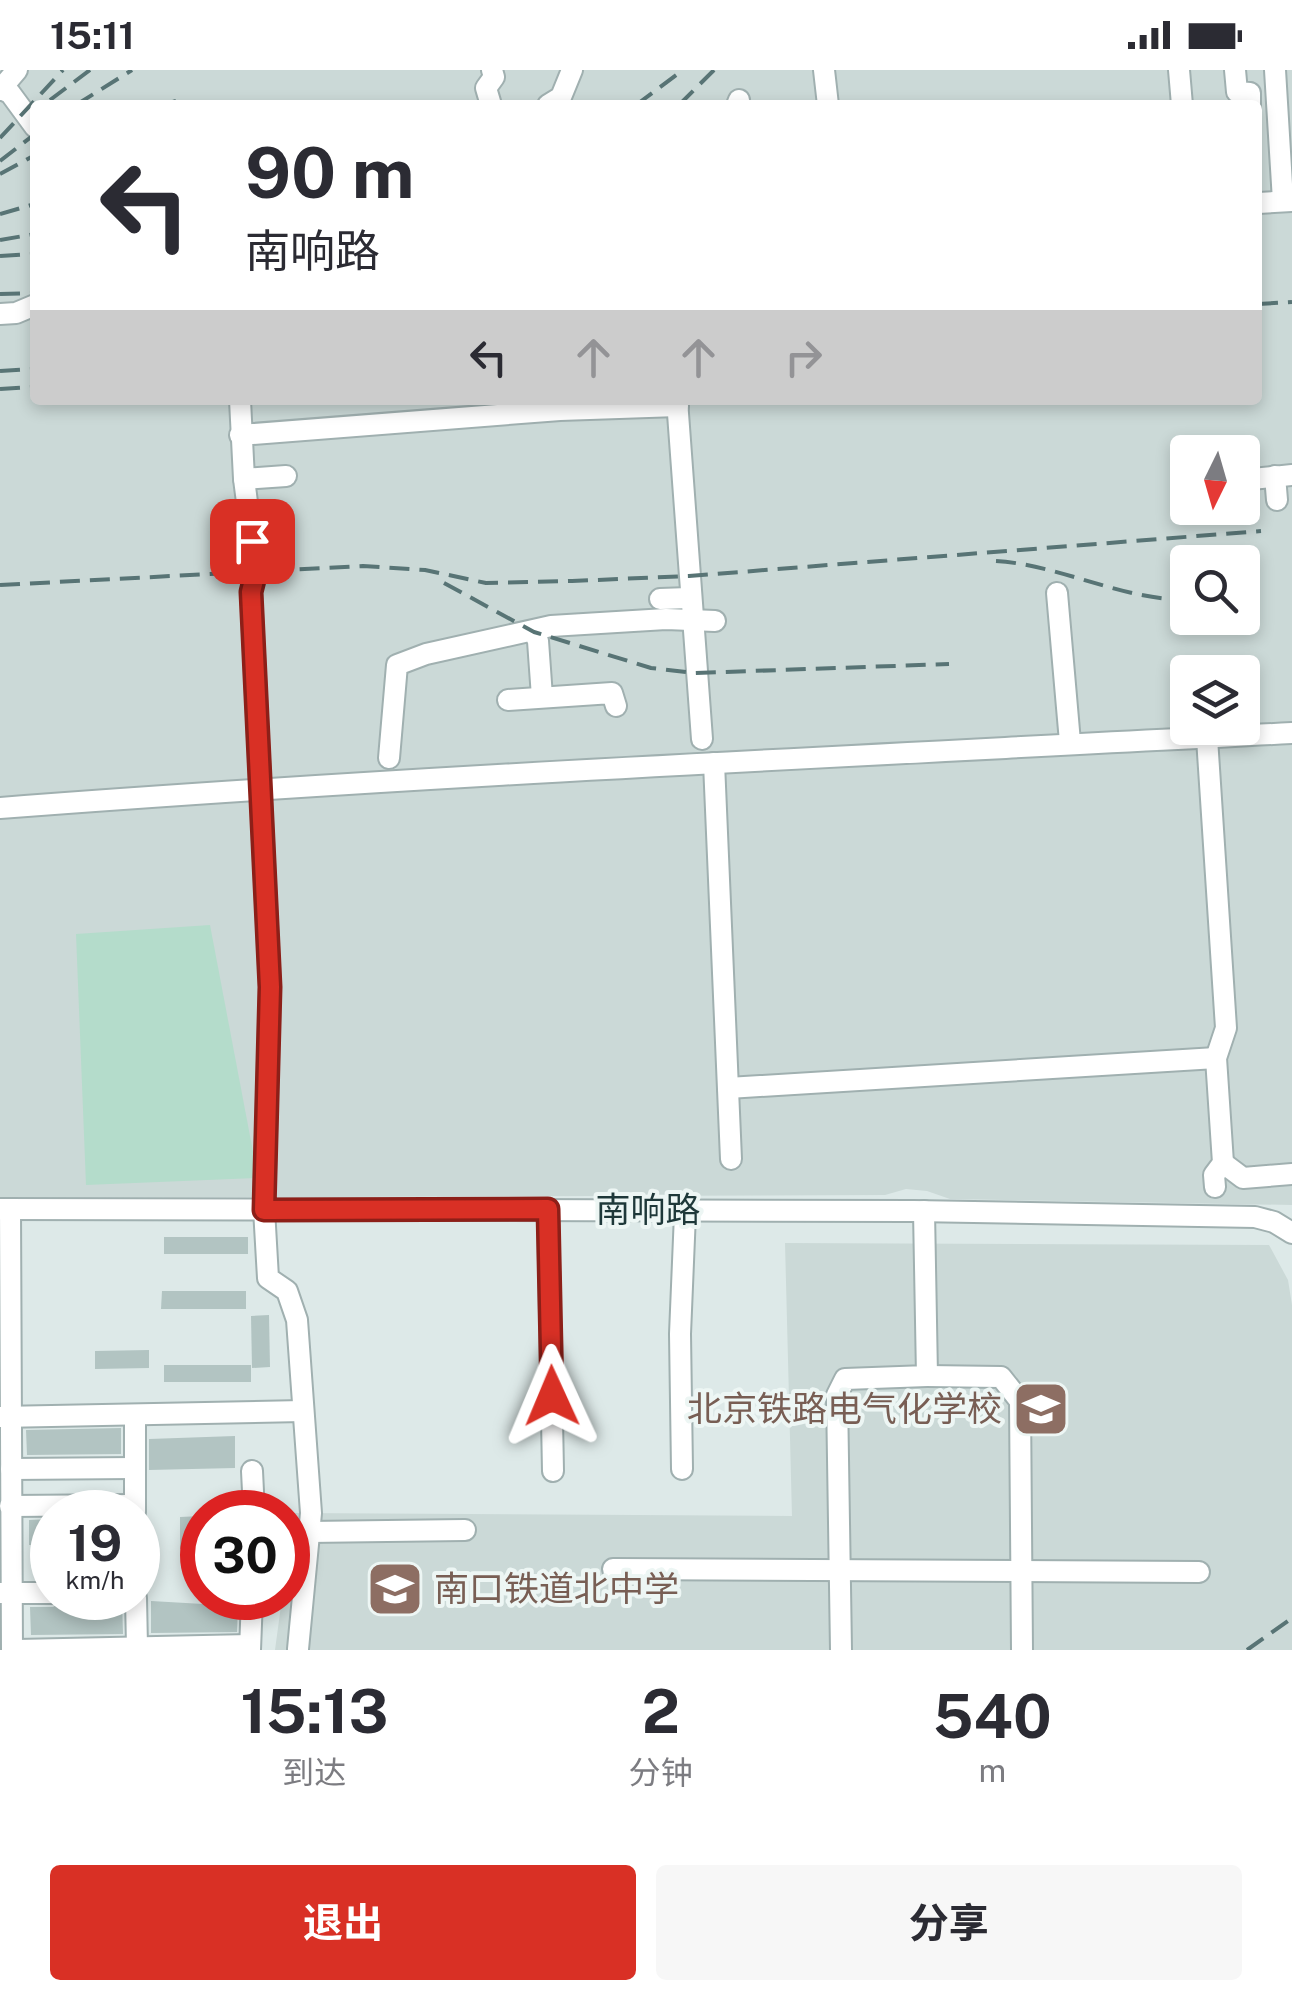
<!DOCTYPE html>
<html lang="zh">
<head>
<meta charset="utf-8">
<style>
	body { margin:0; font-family:"Public Sans","Noto Sans SC",sans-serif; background:#f7f7f7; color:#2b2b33; height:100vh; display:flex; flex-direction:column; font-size:38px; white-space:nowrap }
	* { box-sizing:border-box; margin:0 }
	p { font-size:32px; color:#7c7c81 }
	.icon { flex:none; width:55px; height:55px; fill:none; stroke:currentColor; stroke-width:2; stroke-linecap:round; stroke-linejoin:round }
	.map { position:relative; height:1580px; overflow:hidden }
	.details { display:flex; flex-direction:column; background:#fff; flex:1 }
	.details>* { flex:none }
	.banner { position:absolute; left:30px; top:30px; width:1232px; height:305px; border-radius:10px; box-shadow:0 5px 15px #0003; background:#fff; color:#2b2b33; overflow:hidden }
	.needle { width:65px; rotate:185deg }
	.fabs { position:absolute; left:1170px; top:365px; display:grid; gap:20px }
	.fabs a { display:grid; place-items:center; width:90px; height:90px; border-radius:10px; background:#fff; box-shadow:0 5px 15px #0003; font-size:50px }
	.speed { position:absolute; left:30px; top:1420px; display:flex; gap:20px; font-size:50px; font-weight:700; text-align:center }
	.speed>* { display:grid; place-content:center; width:130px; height:130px; border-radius:50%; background:#fff; box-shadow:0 5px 15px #0003; line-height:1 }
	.speed small { font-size:25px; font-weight:400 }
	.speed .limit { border:15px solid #d22; background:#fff; color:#111 }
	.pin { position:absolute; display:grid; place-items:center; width:85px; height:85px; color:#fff; margin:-42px; border-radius:20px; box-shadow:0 5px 15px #0006 }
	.me { position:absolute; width:110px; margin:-55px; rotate:359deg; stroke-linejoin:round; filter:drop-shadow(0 0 8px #0008) }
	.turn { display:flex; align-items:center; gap:35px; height:210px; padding:0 50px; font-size:45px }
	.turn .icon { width:130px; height:130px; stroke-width:2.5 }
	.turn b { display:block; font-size:70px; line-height:85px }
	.lanes { display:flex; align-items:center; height:95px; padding:0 50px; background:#0003; justify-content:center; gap:50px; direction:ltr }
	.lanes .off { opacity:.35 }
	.eta { display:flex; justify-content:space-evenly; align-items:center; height:170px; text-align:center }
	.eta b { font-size:60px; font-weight:700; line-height:70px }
	.cta { display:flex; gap:20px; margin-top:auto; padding:20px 50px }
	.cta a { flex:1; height:115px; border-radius:10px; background:#d93025; color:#fff; font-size:40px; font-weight:700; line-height:115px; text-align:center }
	.cta a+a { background:#f7f7f7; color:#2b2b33 }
	.status { display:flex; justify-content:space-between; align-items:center; height:70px; padding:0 50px; background:#fff; direction:ltr }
	.status svg { height:28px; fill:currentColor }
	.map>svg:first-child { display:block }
</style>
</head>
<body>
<div class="status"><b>15:11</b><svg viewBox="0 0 49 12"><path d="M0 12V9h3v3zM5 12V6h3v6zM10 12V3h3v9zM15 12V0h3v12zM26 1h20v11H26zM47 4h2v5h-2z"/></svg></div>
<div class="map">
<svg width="1292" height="1580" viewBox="0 0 1292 1580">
	<rect width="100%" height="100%" fill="#dde9e8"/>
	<!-- built -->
	<g fill="#cbd9d7" fill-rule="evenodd">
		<path d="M0,0H1292V1135L950,1129L927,1121L906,1119L885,1125L0,1128ZM35,35H1258V330H35ZM1188,382H1242V438H1188ZM1188,492H1242V548H1188ZM1188,602H1242V658H1188Z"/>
		<path d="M785,1173L1269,1175L1288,1210L1292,1235V1580H275L282,1528H288V1484L293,1443L792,1446Z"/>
	</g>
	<!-- green -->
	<path fill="#b4dccb" d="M210,855L258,1108L86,1115L76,864Z"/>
	<!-- building -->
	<g fill="#b2c4c2">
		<rect x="164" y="1167" width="84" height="17"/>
		<path d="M162,1221H246V1239H161Z"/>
		<path d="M269,1245L270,1297L252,1298L251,1246Z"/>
		<path d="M149,1280V1298L95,1299V1281Z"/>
		<rect x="164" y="1295" width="87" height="17"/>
		<path d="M121,1358V1384L27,1385L26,1360Z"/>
		<path d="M235,1366V1398L149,1400V1369Z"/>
		<path d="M202,1446V1478L180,1479V1447Z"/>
		<path d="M52,1449V1475H29V1450Z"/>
		<path d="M122,1530L123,1564L31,1565L30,1537H53L63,1531Z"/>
		<path d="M151,1531L238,1536L237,1562L151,1563Z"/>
	</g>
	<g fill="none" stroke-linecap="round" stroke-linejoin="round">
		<!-- minor casing -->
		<g stroke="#a0b0b0" stroke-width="24">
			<g id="minor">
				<path d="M824,0L828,35"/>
				<path d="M1179,0L1182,35"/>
				<path d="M1235,0L1237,22L1250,23V35"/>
				<path d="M1275,0L1283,131"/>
				<path d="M1,19L10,23L35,57"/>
				<path d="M0,20L17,0"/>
				<path d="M491,35L486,18L494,7L492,0"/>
				<path d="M548,35L561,27L572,0"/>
				<path d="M737,35L739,30"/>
				<path d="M1258,133L1292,131"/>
				<path d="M0,244L16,243L35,235"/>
				<path d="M240,330L244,409L256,502L251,522L270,917L264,1139L268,1208L287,1221L297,1250L311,1443L298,1579"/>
				<path d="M677,330L702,669"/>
				<path d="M240,365L560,340L678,336"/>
				<path d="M1275,406L1277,430"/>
				<path d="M244,409L286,406"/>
				<path d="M1242,410L1292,405"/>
				<path d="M1057,523L1070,672"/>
				<path d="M660,529L689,528"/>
				<path d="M534,562L538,571L542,627"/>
				<path d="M508,630L612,623L616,636"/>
				<path d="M1207,668L1226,958L1216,988L1223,1093L1214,1105L1215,1117"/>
				<path d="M389,688L397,595L426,584L551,556L666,549L715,551"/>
				<path d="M714,693L731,1089"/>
				<path d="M0,738C430,705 861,686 1292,663"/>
				<path d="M728,1018L1216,988"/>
				<path d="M1223,1093L1243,1108L1292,1104"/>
				<path d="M0,1139L914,1141L1255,1147L1274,1152L1292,1163"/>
				<path d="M10,1139L12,1580"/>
				<path d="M548,1139L553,1401"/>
				<path d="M927,1306L1001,1307L1020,1331L1022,1580"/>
				<path d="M135,1345V1442"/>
				<path d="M0,1347L303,1341"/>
				<path d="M11,1399L135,1398"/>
				<path d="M682,1399L680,1264L685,1144"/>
				<path d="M252,1401L254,1442"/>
				<path d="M10,1436L135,1435"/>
				<path d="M309,1462L465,1460"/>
				<path d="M613,1499L1199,1502"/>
				<path d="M0,1523H52"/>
				<path d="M136,1528L137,1577"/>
				<path d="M17,1580L250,1575"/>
				<path d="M250,1580L252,1528"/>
				<path d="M841,1580L837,1325L845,1309L927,1306L924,1141"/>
			</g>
		</g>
		<!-- minor -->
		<use href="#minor" stroke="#fff" stroke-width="20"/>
		<!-- rail -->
		<g stroke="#587475" stroke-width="4" stroke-dasharray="20 10" stroke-linecap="butt">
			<path d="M50,30L90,0"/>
			<path d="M76,35L132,0"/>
			<path d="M163,35L176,31"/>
			<path d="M636,35L683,0"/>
			<path d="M679,35L714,0"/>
			<path d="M0,68L63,0"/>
			<path d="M0,91L35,64"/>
			<path d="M0,104L35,85"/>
			<path d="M0,144L35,134"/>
			<path d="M0,170L35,164"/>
			<path d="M0,186L35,184"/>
			<path d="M0,224L35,223"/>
			<path d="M1258,234L1292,232"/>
			<path d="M0,301L35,299"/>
			<path d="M0,319L35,317"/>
			<path d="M996,491C1061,495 1121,530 1188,530"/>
			<path d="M444,513L534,562L651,598L695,603L949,594"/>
			<path d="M0,515L363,496L425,500L486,513L572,511L689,506L1261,461"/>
			<path d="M1242,528H1258"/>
			<path d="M1247,1580L1292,1548"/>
		</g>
	</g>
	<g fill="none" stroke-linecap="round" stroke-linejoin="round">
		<!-- route casing -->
		<g stroke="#8d1f18" stroke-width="25">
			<path id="route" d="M252,471L256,502L251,522L270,917L264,1140L548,1139L552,1326"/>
		</g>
		<!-- route -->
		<use href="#route" stroke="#d93025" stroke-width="18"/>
	</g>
	<!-- icons -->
	<defs>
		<g id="school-square" transform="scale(2.875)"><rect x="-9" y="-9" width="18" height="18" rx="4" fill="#8d6e63" stroke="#edf6f4"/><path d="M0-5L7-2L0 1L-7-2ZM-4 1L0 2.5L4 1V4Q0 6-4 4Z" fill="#fff"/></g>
	</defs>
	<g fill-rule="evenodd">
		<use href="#school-square" x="1041" y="1339"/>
		<use href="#school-square" x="395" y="1519"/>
	</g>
	<g text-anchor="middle" stroke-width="8" stroke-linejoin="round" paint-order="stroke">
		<!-- street labels -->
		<g font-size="35" fill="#1e3839" stroke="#edf6f4">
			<text x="648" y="1152">南响路</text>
		</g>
		<!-- education labels -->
		<g font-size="35" fill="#785e54" stroke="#edf6f4" text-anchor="end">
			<text x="1002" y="1351">北京铁路电气化学校</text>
			<text x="434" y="1531" text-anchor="start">南口铁道北中学</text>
		</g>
	</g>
</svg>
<div class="fabs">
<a><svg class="needle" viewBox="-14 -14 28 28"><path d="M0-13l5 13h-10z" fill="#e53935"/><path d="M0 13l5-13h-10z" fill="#7c7c81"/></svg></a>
<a><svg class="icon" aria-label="search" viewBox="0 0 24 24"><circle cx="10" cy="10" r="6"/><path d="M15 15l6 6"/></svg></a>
<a><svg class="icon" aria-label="layers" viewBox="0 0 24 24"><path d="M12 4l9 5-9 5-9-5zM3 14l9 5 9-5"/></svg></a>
</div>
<div class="speed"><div>19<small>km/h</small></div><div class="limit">30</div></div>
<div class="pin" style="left:252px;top:471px;background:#d93025"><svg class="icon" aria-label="arrive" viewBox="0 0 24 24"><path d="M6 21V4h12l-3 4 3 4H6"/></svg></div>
<svg class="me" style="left:552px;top:1326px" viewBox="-20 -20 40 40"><path d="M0-17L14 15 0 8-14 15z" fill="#d93025" stroke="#fff" stroke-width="4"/></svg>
<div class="banner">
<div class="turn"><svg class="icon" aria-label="left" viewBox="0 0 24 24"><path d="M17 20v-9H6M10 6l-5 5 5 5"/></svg><div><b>90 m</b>南响路</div></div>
<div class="lanes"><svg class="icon" aria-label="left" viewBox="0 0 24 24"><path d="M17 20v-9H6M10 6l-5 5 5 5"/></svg><svg class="icon off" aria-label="ahead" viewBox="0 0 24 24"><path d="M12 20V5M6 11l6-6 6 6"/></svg><svg class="icon off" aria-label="ahead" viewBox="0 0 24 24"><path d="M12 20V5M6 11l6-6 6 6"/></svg><svg class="icon off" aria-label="right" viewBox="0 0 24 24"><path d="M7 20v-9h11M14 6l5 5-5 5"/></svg></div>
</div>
</div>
<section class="details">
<div class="eta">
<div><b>15:13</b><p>到达</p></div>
<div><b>2</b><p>分钟</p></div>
<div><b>540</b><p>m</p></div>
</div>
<div class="cta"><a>退出</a><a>分享</a></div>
</section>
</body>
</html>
